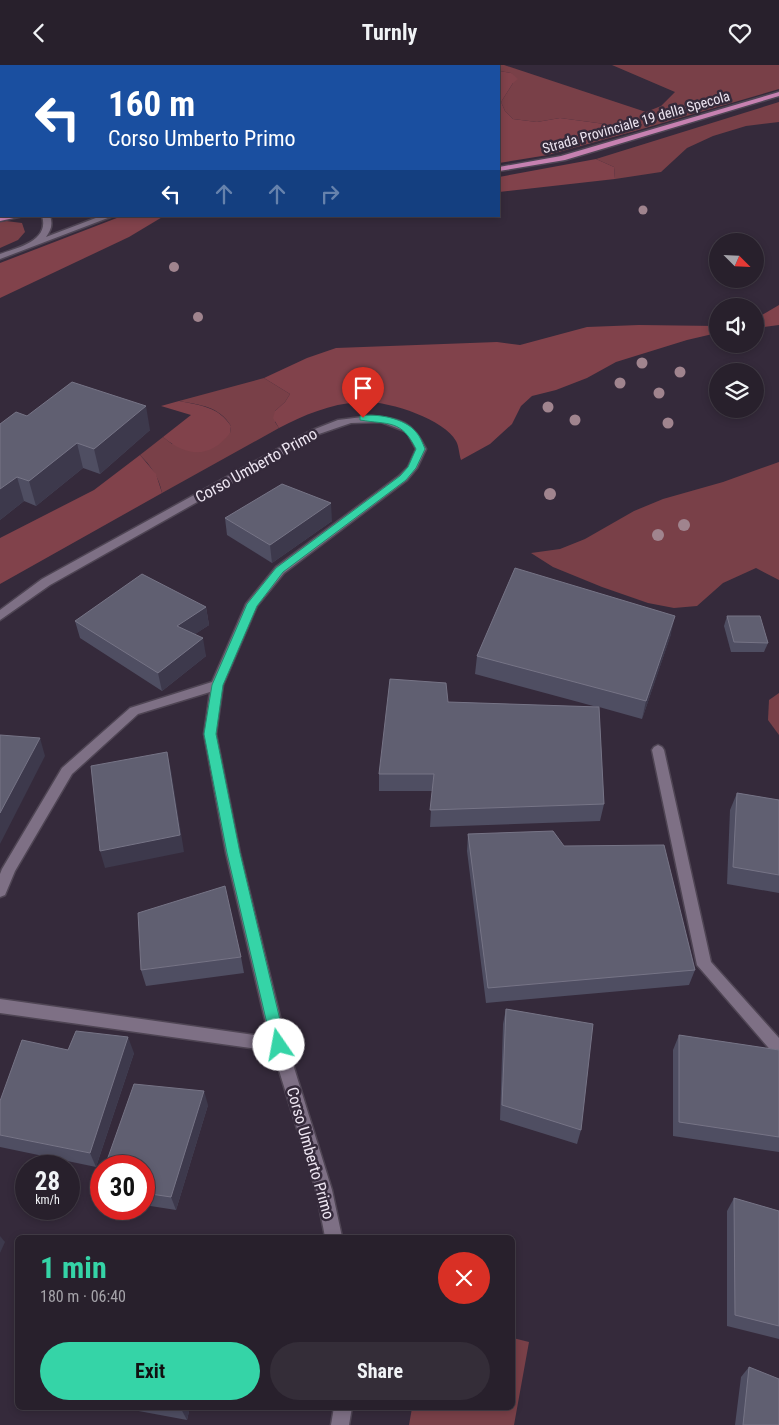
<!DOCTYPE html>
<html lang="en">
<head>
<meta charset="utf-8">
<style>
	body { margin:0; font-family:"Roboto Condensed",sans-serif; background:#342d38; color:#f1f3f6; height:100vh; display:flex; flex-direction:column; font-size:19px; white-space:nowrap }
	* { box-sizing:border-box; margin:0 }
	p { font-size:16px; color:#a5a3a9 }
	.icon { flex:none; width:28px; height:28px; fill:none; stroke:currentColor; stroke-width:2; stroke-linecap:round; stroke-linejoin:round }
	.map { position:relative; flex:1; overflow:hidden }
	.side { position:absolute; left:15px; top:1170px; width:500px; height:175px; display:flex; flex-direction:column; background:#28202c; border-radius:8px; box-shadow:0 2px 8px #0003,0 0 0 1px #443e48 }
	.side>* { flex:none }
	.hud { position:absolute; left:0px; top:0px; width:500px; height:152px; box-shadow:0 2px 8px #0003,0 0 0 1px #443e48; background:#1a4fa0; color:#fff; overflow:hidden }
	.needle { width:32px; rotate:114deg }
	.controls { position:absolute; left:709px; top:168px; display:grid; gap:10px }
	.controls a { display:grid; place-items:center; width:55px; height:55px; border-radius:50%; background:#28202c; box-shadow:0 2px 8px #0003,0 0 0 1px #443e48; font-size:25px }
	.speed { position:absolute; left:15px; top:1090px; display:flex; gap:10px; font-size:25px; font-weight:700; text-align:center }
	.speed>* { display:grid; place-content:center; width:65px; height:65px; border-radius:50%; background:#28202c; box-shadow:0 2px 8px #0003,0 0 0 1px #443e48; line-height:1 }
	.speed small { font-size:12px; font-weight:400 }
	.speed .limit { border:8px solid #d22; background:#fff; color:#111 }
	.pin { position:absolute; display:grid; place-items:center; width:42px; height:42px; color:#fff; margin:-51px -21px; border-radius:50% 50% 50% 0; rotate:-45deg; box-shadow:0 0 5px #0007 }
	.pin .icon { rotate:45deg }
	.me { position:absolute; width:55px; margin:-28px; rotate:348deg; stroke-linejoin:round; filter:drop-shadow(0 0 4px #0008) }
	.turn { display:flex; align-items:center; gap:18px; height:105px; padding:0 25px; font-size:22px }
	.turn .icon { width:65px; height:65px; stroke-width:2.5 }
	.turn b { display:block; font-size:35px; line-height:42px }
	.lanes { display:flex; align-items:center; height:48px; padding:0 25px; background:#0003; justify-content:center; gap:25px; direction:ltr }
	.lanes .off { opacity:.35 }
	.round { display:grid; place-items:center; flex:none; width:52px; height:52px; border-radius:26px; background:#342d38 }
	.headline { display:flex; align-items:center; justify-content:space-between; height:85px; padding:0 25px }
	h1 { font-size:30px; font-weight:700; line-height:38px; color:#35d4a7 }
	.cta { display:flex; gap:10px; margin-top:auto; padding:10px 25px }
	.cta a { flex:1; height:58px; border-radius:30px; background:#35d4a7; color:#111; font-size:20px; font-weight:700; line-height:58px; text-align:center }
	.cta a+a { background:#342d38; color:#f1f3f6 }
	header { display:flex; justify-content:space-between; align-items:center; height:65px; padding:0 25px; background:#28202c; font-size:22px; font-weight:700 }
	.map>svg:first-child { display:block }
</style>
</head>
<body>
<header><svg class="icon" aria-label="back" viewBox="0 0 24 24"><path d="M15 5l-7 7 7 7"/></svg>Turnly<svg class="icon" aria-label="heart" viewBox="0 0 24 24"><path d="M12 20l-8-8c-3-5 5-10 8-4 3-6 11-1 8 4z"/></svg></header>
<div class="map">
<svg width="779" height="1360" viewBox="0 0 779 1360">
	<rect width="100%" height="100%" fill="#352a3b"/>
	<!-- green -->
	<g fill="#794048">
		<path d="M329,0H504L646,47L661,41L675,27L612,0H779V24L642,64L560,53L537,57L513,54L505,46L501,37L513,18L511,8L499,6V1H324Z"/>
		<path d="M779,37V57L746,61L713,71L687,83L661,107L615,114L614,102L596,94Z"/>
		<path d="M6,156L22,158L25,167L18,175L0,183V157Z"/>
		<path d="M264,313L290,329L285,337L275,346V357L279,363L162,428C159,412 151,401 140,390L163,372L172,379L230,368L231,361C219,341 200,340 179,336Z"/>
		<path d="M779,397V515L756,503L723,518L697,541L674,543L648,538L602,522L553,502L531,488L560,484L585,474L634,446L663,434L723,417Z"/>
		<path d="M779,628V670L768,655L769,635Z"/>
		<path d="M513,1273L529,1277L514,1360H409L412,1343L512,1342Z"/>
	</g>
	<!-- forest -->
	<g fill="#81424b">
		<path d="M499,6L511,8L518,14L513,18L501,37L505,46L513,54L537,57L560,53L642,64L548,90L499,98Z"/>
		<path d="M596,94L614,102L615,114L499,127V112Z"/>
		<path d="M122,151H164L129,172L0,233V198Z"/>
		<path d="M779,240V260L755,263V254Z"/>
		<path d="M639,260L717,261V268L687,275L616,297L587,313L556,325L532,331L521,341L512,359L490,379L461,395C459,389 459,381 456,376C444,353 383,334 359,337C330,339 304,350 279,363L273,353L275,346L285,337L290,329L264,313L307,293L336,283L497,277L520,280L587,262Z"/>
		<path d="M179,336C200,340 219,342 231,361L230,368C210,394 187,392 163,372L191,350L161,341Z"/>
		<path d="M140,390L156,409L162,428L0,519V473L94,425Z"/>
	</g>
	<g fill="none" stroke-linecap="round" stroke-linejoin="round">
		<!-- minor casing -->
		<g stroke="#4f4554" stroke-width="3">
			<g id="minor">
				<path d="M42,151H50C53,160 51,165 46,172L101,151H113L0,194V189C17,183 50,176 42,151Z"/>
				<path d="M371,351C401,354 412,356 426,384L417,403L407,415L284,508L257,541L223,620L216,669L240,788L287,980L332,1125L342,1172H325L316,1125L273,986L0,948V934L269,972L226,788L204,669L210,627L138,649L72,709L15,806L5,830L0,832V809L2,804L62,703L130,643L212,617L246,539L276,502L399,411L408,402L416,384L407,367L381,357L351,358L316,370L50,520L0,555V545L42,514L310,366L338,355Z"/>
				<path d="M658,680L662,682L664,685L711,897L779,973V991L774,989L697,900L652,685L654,682Z"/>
				<path d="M334,1342H352L349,1360H331Z"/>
			</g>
		</g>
		<!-- major casing -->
		<g stroke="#4f4554" stroke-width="3">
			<g id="major">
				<path d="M779,27V31L565,95L499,106V102L561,91Z"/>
				<path d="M23,151L0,156V152Z"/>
			</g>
		</g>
		<!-- minor -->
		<use href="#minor" fill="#7e7085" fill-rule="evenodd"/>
		<!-- major -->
		<use href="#major" fill="#c681b1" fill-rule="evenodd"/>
	</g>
	<!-- trees -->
	<g fill="#a0848e">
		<circle cx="643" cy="145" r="4.5"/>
		<circle cx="174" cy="202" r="5"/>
		<circle cx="198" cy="252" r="5"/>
		<circle cx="642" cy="298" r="5.5"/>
		<circle cx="680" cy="307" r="5.5"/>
		<circle cx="620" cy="318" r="5.5"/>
		<circle cx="659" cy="328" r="5.5"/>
		<circle cx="548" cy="342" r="5.5"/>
		<circle cx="575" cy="355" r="5.5"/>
		<circle cx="668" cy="358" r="5.5"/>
		<circle cx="550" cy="429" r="6"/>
		<circle cx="684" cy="460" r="6"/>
		<circle cx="658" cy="470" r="6"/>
	</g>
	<!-- wall -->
	<g fill="#4f4e62">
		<path d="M27,351L150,365L100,409L83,403L36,441L24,436L0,455Z"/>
		<path d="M225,453L332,456L272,498L227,470Z"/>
		<path d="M206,542L209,560L195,569L206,591L162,626L80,573L75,556Z"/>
		<path d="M727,551L768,578L764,587H731L724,561Z"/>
		<path d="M671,569L642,654L599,642L604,739L600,756L430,762L432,726H379V709L448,637L597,642L475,609L477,591Z"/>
		<path d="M737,728L779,735V828L727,819L730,745Z"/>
		<path d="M468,769L564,781L695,905L689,920L486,938L467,786Z"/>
		<path d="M241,892L244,908L146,921L141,905Z"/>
		<path d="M506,944L581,1065L577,1079L500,1055L503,959Z"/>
		<path d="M679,970L779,985V1087L673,1071V985Z"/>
		<path d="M68,985L134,988L96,1102L0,1082V1036Z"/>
		<path d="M208,1040L176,1145L144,1140V1101Z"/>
		<path d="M101,1112V1128L98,1122Z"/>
		<path d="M734,1133L779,1146V1274L727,1261V1146Z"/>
		<path d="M749,1302L779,1360H735L741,1312Z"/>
		<path d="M117,1342H190L187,1355Z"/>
	</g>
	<!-- shaded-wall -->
	<g fill="#3d394c">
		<path d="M146,341L150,365L100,409L94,384Z"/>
		<path d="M77,378L83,403L36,441L29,416Z"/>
		<path d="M17,412L24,436L0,455V424Z"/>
		<path d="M331,438L332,456L272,498L270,480Z"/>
		<path d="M206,542L209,560L180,579L177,561Z"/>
		<path d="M675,551L671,569L642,654L646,636Z"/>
		<path d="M203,573L206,591L162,626L158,608Z"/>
		<path d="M40,673L45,691L0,779V748Z"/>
		<path d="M167,687L171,705L184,787L105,803L100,786Z"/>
		<path d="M128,972L134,988L96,1102L90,1088Z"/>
		<path d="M204,1026L208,1040L176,1145L171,1132Z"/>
		<path d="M0,1171L5,1177L0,1188Z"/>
		<path d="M180,1342H190L187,1355Z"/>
	</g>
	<!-- building -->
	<g fill="#605f71" stroke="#767486">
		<path d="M72,317L146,341L94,384L77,378L29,416L17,412L0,424V359L16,347L27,351Z"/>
		<path d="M282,419L331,438L270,480L225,453Z"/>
		<path d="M515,503L675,551L646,636L477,591Z"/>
		<path d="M142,509L206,542L177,561L203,573L158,608L75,556Z"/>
		<path d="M727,551H760L768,578L734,577Z"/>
		<path d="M390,614L446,618L448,637L599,642L604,739L430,745L434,709H379Z"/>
		<path d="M0,670L40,673L0,748Z"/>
		<path d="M167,687L180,770L100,786L91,701Z"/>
		<path d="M737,728L779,735V810L733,802Z"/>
		<path d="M553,766L564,781L664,780L695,905L488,923L468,769Z"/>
		<path d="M225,821L241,892L141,905L138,848Z"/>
		<path d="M506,944L593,959L581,1065L502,1040Z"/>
		<path d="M76,966L128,972L90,1088L0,1070V1036L22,975L68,985Z"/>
		<path d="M679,970L779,985V1072L679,1057Z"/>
		<path d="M134,1019L204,1026L171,1132L144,1128V1101H105Z"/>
		<path d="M101,1112V1122H98Z"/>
		<path d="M734,1133L779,1146V1261L735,1250Z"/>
		<path d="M749,1302L779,1314V1360H743Z"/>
	</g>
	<!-- route -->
	<path fill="#35d4a7" stroke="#228a6d" d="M360,351C376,348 405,353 416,367C420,371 423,379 425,384L416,403L406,415L283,507L257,541L223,620L216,669L240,788L286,980L284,985L279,987L274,985L272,980L227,788L204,669L212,620L247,539L276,503L400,411L408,402L416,384C401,354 389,360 360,355Z"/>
	<g text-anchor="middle" stroke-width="5" stroke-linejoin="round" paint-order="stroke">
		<!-- far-street labels -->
		<g font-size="14" fill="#eee6f2" stroke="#352a3b">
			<text transform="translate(636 57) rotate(-16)" y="5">Strada Provinciale 19 della Specola</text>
		</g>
		<!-- street labels -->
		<g font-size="16" fill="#eee6f2" stroke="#352a3b">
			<text transform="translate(256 400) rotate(-29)" y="6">Corso Umberto Primo</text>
			<text transform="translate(311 1088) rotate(74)" y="6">Corso Umberto Primo</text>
		</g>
	</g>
</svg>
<div class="controls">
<a><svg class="needle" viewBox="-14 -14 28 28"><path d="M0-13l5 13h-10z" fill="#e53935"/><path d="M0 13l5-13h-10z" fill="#a5a3a9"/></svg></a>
<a><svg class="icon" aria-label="sound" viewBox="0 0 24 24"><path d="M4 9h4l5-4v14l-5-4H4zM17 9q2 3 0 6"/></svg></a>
<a><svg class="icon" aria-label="layers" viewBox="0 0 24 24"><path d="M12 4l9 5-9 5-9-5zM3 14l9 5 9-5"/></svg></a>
</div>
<div class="speed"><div>28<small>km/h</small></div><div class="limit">30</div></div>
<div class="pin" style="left:363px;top:353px;background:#d93025"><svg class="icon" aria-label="arrive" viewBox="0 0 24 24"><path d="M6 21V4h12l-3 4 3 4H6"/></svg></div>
<svg class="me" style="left:279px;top:980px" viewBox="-20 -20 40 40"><circle r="19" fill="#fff"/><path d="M0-13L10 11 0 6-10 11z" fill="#35d4a7"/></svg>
<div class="hud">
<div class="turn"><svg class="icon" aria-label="left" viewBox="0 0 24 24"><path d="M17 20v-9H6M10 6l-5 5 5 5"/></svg><div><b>160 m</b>Corso Umberto Primo</div></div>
<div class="lanes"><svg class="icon" aria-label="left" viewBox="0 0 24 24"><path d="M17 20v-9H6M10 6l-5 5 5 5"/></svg><svg class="icon off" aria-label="ahead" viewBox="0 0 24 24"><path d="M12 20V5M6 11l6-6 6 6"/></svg><svg class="icon off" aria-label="ahead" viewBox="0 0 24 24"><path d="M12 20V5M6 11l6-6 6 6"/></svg><svg class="icon off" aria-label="right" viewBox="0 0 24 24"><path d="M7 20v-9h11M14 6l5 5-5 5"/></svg></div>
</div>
<section class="side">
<div class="headline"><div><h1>1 min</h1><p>180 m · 06:40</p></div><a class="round" style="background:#d93025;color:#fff"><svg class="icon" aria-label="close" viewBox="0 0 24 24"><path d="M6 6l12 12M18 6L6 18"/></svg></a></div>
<div class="cta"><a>Exit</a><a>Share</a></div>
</section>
</div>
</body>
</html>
